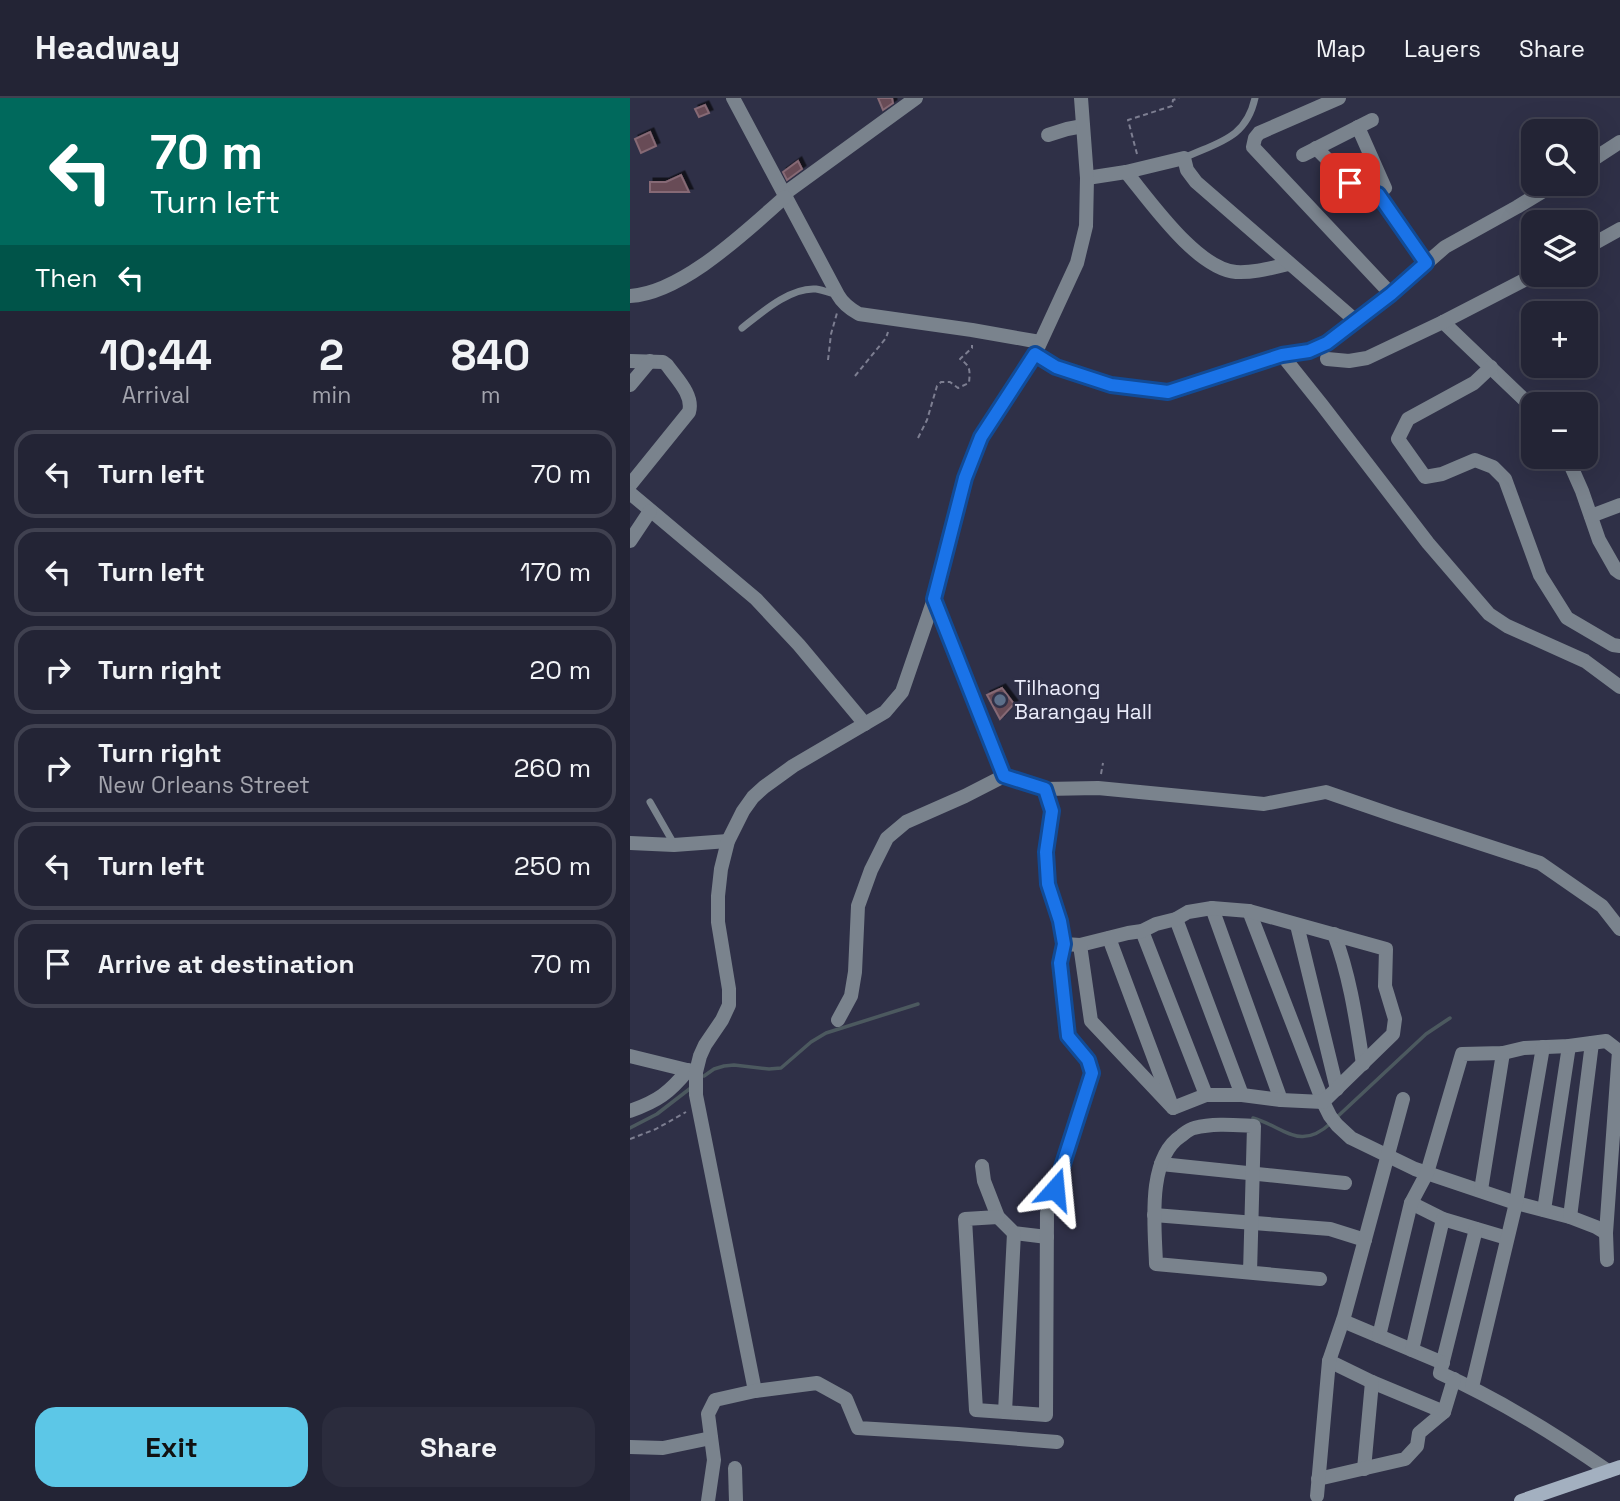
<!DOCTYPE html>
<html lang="en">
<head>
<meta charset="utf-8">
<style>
	body { margin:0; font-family:"Space Grotesk",sans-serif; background:#2b2c3d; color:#f1f3f6; height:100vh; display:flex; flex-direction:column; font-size:26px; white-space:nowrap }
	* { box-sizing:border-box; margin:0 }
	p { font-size:23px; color:#a3a4ad }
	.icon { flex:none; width:38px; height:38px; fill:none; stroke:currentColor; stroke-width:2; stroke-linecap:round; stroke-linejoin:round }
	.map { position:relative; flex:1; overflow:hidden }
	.panel { display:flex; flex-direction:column; background:#232435; width:630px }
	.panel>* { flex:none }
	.guide { background:#00695c; color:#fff; overflow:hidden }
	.controls { position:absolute; left:891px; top:21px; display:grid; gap:14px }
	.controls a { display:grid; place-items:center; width:77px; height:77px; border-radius:14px; background:#232435; box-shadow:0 7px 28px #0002,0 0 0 2px #404150; font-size:35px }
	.pin { position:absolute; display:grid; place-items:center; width:60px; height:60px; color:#fff; margin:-30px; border-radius:14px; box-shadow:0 4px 10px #0006 }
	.me { position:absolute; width:77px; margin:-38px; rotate:18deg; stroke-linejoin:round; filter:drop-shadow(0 0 5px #0008) }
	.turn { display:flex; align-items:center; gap:24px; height:147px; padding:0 35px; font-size:32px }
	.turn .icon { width:91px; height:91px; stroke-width:2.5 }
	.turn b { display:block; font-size:49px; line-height:60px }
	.then { display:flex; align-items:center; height:66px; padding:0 35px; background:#0003; gap:14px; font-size:26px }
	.eta { display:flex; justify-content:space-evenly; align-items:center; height:119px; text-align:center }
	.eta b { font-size:42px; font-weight:800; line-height:49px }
	.action { display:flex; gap:14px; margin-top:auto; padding:14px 35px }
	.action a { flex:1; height:80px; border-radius:21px; background:#5cc7e7; color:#111; font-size:28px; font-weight:800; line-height:80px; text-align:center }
	.action a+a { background:#2b2c3d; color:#f1f3f6 }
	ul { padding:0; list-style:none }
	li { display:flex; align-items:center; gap:21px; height:88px; margin:0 14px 10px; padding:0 21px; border:4px solid #404150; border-radius:21px }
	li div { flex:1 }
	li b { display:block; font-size:26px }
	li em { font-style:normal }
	header { display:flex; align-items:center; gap:42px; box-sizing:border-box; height:98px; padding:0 35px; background:#232435; border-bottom:2px solid #404150 }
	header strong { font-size:33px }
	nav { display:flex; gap:38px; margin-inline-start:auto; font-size:24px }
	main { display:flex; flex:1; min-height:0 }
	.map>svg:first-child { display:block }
</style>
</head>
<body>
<header>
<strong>Headway</strong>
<nav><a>Map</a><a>Layers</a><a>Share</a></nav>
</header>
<main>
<section class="panel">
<div class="guide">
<div class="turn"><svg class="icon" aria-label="left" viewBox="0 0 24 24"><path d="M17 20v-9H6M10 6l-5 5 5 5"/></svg><div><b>70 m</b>Turn left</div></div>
<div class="then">Then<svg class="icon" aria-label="left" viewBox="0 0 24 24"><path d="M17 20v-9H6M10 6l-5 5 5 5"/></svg></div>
</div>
<div class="eta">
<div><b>10:44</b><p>Arrival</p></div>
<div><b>2</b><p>min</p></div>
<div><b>840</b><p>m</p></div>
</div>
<ul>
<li><svg class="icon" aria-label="left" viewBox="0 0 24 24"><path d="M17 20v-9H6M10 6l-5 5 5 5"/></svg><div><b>Turn left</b></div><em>70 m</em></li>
<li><svg class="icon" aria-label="left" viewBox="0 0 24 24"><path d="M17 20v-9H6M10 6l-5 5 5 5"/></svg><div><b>Turn left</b></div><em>170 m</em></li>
<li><svg class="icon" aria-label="right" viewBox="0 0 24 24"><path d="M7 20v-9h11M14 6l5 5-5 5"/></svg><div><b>Turn right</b></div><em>20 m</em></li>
<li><svg class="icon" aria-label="right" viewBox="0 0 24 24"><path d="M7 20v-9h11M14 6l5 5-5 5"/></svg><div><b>Turn right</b><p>New Orleans Street</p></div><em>260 m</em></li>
<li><svg class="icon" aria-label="left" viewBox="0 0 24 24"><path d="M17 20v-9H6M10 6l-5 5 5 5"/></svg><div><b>Turn left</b></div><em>250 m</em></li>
<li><svg class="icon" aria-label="arrive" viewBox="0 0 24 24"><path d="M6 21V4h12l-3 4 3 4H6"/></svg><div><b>Arrive at destination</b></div><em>70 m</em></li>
</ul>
<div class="action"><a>Exit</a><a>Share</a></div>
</section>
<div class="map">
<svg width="990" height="1403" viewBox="0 0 990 1403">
	<defs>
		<filter id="shadow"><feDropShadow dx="3.5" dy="-3.5" stdDeviation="0" flood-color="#0009"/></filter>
	</defs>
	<rect width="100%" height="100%" fill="#2f3047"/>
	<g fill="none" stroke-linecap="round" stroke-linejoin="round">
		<!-- stream -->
		<g stroke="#4c595f" stroke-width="3.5">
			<path d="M74,978L84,971L94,968L104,967L139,971L151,970L181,944L196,935L288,906"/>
			<path d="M623,1020C655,1029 669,1054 701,1025"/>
			<path d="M706,1020L796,936L820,920"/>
			<path d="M0,1030L27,1016L62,989"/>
		</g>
	</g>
	<!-- building -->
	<g fill="#684c57" stroke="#866974" stroke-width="2" filter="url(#shadow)">
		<path d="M248,0H262L263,5L253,12Z"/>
		<path d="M75,7L79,15L69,19L65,11Z"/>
		<path d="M20,34L26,48L11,55L5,41Z"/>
		<path d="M168,63L172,71L157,82L153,74Z"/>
		<path d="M51,77L59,94H20V84H36Z"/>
		<path d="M372,590L384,606L370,621L357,597Z"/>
	</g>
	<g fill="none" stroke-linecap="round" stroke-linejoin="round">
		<!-- path -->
		<g stroke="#7d7e91" stroke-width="2" stroke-dasharray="5 3.5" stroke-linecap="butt">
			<path d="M507,56L498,22L542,8L543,2L549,0"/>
			<path d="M198,262L201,236L207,215"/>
			<path d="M225,278L256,240L258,234"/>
			<path d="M288,340L297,322L307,288L311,284H320L328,290L339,285C340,273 341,268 330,261L342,250V247"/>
			<path d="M471,676L473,665"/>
			<path d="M0,1041L26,1031L56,1014"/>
		</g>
		<!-- lane -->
		<g stroke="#7a838d" stroke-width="7">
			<path d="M554,60C588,44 616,41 625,0"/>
			<path d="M112,230C131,215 160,189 186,191C193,192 200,195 207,197"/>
			<path d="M20,704L44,746"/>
		</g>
		<!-- street -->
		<g stroke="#7a838d" stroke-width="14">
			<path d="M103,0L208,197C213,206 220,211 229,216L342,232L410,244"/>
			<path d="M709,0L629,35L625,40L623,49L761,196"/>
			<path d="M728,29L755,90L748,96L796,165"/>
			<path d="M418,37L437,31L453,28"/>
			<path d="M686,50L738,102L748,96"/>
			<path d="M673,57L742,22"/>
			<path d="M956,66L990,44"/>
			<path d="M496,74C520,103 567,171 606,174C624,175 641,170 659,166"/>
			<path d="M457,80L496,74L554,60L557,72L566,84L726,223"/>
			<path d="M154,96L286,0"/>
			<path d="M956,150L990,131"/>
			<path d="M0,198C53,195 117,132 155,99"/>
			<path d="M813,224L903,310"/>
			<path d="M405,256L426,269L481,287L538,294L652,257L679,253L697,245L761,196L815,149L887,109L925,86"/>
			<path d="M652,257L692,307L798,445L859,516L877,528L955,563L990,589"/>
			<path d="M697,261L719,263L737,260L813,224L904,177"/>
			<path d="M0,263L33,264L37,267C46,280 64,297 59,314L0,387"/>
			<path d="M861,269L844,285L778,321L768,341L795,379L812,376L845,362L863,369L875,381L910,477L937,520L983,547L990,548"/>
			<path d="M0,287L20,263"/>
			<path d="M937,359L952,393L969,442L986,472L990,475"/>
			<path d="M0,395L126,501L169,547L235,626"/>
			<path d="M961,418L990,407"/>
			<path d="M0,443L20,413"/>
			<path d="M304,501L374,678"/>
			<path d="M0,745L44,747L98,743"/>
			<path d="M582,810L651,1002"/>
			<path d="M619,813L693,1004L700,1018L707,1027L721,1040L785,1071L886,1105L940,1119L966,1129L976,1135"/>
			<path d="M546,821L612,997"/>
			<path d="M667,827L707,991"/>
			<path d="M512,833L576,997"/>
			<path d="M704,836C720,878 726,921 733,966"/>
			<path d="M479,840L540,1003"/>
			<path d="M434,846L450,847L498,835L512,833L526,826L546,821L558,814L582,810L619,813L756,851L755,888L765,921L763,936L693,1004L651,1002L612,997H576L543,1010"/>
			<path d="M450,847L461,923L543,1010"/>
			<path d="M208,922L221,898L225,874L228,808L241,772L257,740L276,724L335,698L374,678L415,691L468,690L634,706L696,694L766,718L910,765L972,808L990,831"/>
			<path d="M0,958L65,974"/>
			<path d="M0,1013C28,1003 39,995 58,972"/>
			<path d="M531,1066L715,1085"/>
			<path d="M352,1068L354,1083L368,1119L384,1135L417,1139"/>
			<path d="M851,1092L873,955"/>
			<path d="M781,1105L813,1121L877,1140"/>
			<path d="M914,1112L939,948"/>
			<path d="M524,1117L700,1131L735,1142"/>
			<path d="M368,1119L335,1121L346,1312L416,1317L417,1115L462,975L459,963L438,938L430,865L434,846L430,823L418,786L417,754L422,713L415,691"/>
			<path d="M940,1119L962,945"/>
			<path d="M846,1131L810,1275C870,1302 925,1336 978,1373"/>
			<path d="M620,1175L624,1028C604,1027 584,1025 564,1030C559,1031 555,1035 551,1038C516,1061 525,1130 526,1166L690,1181"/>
			<path d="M713,1223L813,1265"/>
			<path d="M749,1238L781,1105L797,1075L832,956L873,955L894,950L939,948L976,943L989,953L976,1135L977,1162"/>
			<path d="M782,1252L813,1121"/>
			<path d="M699,1263L742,1284L814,1314"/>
			<path d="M842,1289L886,1105L913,949"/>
			<path d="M125,1293L66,997V974L70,958L75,947L92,922L99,907V891L88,824V798L91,771L98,743L113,713L123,699L134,689L163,668L255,614L272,594L304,501L335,380L351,339L405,256L447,165L456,128L457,80L451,0"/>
			<path d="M375,1314L384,1135"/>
			<path d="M0,1349L33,1350L81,1340"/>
			<path d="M105,1370L106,1403"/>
			<path d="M734,1371L742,1284"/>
			<path d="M688,1381L775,1361L787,1348L789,1335L814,1314L824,1281"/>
			<path d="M687,1398L699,1263L714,1219L773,1001"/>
			<path d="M78,1403L84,1362L78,1316L85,1302L125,1293L187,1285L216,1301L228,1330L328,1336L427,1344"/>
		</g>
		<!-- secondary -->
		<path stroke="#a3b0c0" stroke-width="14" d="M891,1403L990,1369"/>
	</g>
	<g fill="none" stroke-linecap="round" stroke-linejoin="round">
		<!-- route casing -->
		<g stroke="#114b97" stroke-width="18">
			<path id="route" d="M425,1091L462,975L458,962L438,938L430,865L434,846L430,823L418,786L416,754L422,713L415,691L374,678L304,501L335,380L351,339L405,256L426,269L481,287L538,294L652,257L679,253L697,245L761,196L796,165L748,96L738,102L720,85"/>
		</g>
		<!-- route -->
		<use href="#route" stroke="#1a73e8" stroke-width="12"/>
	</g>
	<!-- markers -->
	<circle fill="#5c6f8a" stroke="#2f3047" stroke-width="2.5" cx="370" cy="602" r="7"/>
	<g text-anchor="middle" stroke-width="5" stroke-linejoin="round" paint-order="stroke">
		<!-- poi labels -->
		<g font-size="21" fill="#eaebfa" stroke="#2f3047" text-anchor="start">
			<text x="384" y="597">Tilhaong<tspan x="384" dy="24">Barangay Hall</tspan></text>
		</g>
	</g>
</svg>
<div class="controls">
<a><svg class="icon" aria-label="search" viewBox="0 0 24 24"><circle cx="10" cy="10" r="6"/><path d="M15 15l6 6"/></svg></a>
<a><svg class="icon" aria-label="layers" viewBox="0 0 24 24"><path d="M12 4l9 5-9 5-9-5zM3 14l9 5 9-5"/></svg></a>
<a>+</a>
<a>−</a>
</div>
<div class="pin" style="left:720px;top:85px;background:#d93025"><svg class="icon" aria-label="arrive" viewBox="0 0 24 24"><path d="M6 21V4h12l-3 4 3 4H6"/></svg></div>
<svg class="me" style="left:425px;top:1091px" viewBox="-20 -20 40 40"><path d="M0-17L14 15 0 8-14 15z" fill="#1a73e8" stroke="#fff" stroke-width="4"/></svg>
</div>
</main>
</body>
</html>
